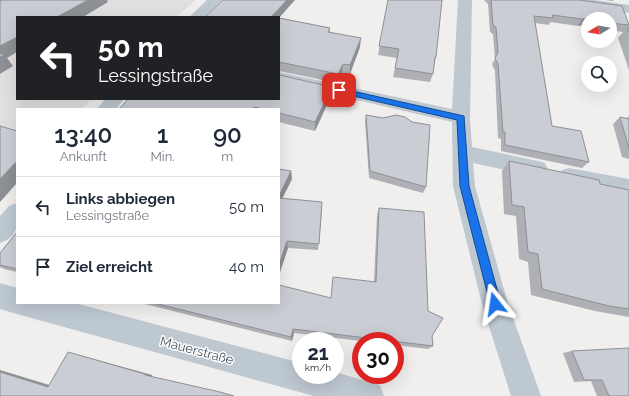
<!DOCTYPE html>
<html lang="de">
<head>
<meta charset="utf-8">
<style>
	body { margin:0; font-family:Raleway,sans-serif; background:#f2f2f3; color:#1f2937; height:100vh; display:flex; flex-direction:column; font-size:15px; white-space:nowrap }
	* { box-sizing:border-box; margin:0 }
	p { font-size:13px; color:#747a83 }
	.icon { flex:none; width:22px; height:22px; fill:none; stroke:currentColor; stroke-width:2; stroke-linecap:round; stroke-linejoin:round }
	.map { position:relative; flex:1; overflow:hidden }
	.panel { position:absolute; left:16px; top:108px; width:264px; height:196px; display:flex; flex-direction:column; background:#fff; border-radius:0px; box-shadow:0 4px 16px #0002 }
	.panel>* { flex:none }
	.top-card { position:absolute; left:16px; top:16px; width:264px; height:84px; border-radius:0px; box-shadow:0 4px 16px #0002; background:#202124; color:#fff; overflow:hidden }
	.needle { width:26px; rotate:259deg }
	.fabs { position:absolute; left:581px; top:12px; display:grid; gap:8px }
	.fabs a { display:grid; place-items:center; width:36px; height:36px; border-radius:50%; background:#fff; box-shadow:0 4px 16px #0002; font-size:20px }
	.speed { position:absolute; left:292px; top:332px; display:flex; gap:8px; font-size:20px; font-weight:700; text-align:center }
	.speed>* { display:grid; place-content:center; width:52px; height:52px; border-radius:50%; background:#fff; box-shadow:0 4px 16px #0002; line-height:1 }
	.speed small { font-size:10px; font-weight:400 }
	.speed .limit { border:6px solid #d22; background:#fff; color:#111 }
	.pin { position:absolute; display:grid; place-items:center; width:34px; height:34px; color:#fff; margin:-17px; border-radius:8px; box-shadow:0 2px 6px #0006 }
	.me { position:absolute; width:44px; margin:-22px; rotate:345deg; stroke-linejoin:round; filter:drop-shadow(0 0 3px #0008) }
	.turn { display:flex; align-items:center; gap:14px; height:84px; padding:0 16px; font-size:18px }
	.turn .icon { width:52px; height:52px; stroke-width:2.5 }
	.turn b { display:block; font-size:28px; line-height:34px }
	.eta { display:flex; justify-content:space-evenly; align-items:center; height:68px; text-align:center }
	.eta b { font-size:24px; font-weight:600; line-height:28px }
	ul { padding:0; list-style:none }
	li { display:flex; align-items:center; gap:12px; height:60px; padding:0 16px; border-top:1px solid #e0e1e3 }
	li div { flex:1 }
	li b { display:block; font-size:15px }
	li em { font-style:normal }
	.map>svg:first-child { display:block }
</style>
</head>
<body>
<div class="map">
<svg width="629" height="396" viewBox="0 0 629 396">
	<rect width="100%" height="100%" fill="#f1eeee"/>
	<!-- education -->
	<path fill="#e2dfe0" d="M36,0H196L176,17H17V99H91L82,109H17V137L0,131V18Z"/>
	<g fill="none" stroke-linecap="round" stroke-linejoin="round">
		<!-- minor -->
		<g fill="#bec8d1" fill-rule="evenodd">
			<path d="M207,0H222L204,17H189Z"/>
			<path d="M458,0H472L470,118L472,147L538,161L545,163L548,169L545,175L538,177L473,163L475,186L508,304L541,396H511L482,304L453,186L452,122L279,82V72L452,109Z"/>
			<path d="M559,0H595L629,5V13L566,4L561,3Z"/>
			<path d="M105,99H124L116,109H97Z"/>
			<path d="M569,168L629,179V197L562,182L558,176L562,170Z"/>
			<path d="M17,203C17,222 21,236 0,243V216L9,206Z"/>
			<path d="M0,283L17,288V303H75L301,363V375H335V372L380,385L384,396H314L17,314L0,309Z"/>
		</g>
	</g>
	<!-- wall -->
	<g fill="#aeb0b5">
		<path d="M388,0L436,57L434,65L433,74L430,82L393,77L397,58L378,55Z"/>
		<path d="M484,0H580L629,25L627,27H629V70L618,38L623,32L610,30V19H588V27H587L586,24L578,26L550,22L549,25L535,23L552,126L589,162L582,168L501,151V139L498,138L495,71L492,64L495,59L493,34L490,32L488,4Z"/>
		<path d="M605,0H614L613,1Z"/>
		<path d="M279,18L330,28V32L360,47L350,74L342,73L337,83L279,71Z"/>
		<path d="M332,87L331,96L315,131L279,122V109H119Z"/>
		<path d="M366,115L426,187L423,193L369,178L365,122Z"/>
		<path d="M629,116V159L622,157L613,124L620,117L627,118Z"/>
		<path d="M509,161L600,184L629,190V317L595,311L531,295L528,262L519,259L516,216L504,214L502,171Z"/>
		<path d="M279,169L291,171L292,179L282,198L322,210L318,250L288,248L279,275Z"/>
		<path d="M379,208L428,311L432,336L433,346L428,349L395,345V341H361L294,333L292,341L141,303H279L331,298L374,281L377,215Z"/>
		<path d="M17,232V272L4,269L0,267V253Z"/>
		<path d="M572,351L629,396H597L591,381L574,382L563,353Z"/>
	</g>
	<!-- shaded-wall -->
	<g fill="#8d9094">
		<path d="M88,0H107L108,2L83,17H57Z"/>
		<path d="M287,0H295L279,18V17H271Z"/>
		<path d="M591,17L589,19H588V21L586,24L578,26L582,19Z"/>
		<path d="M17,37V52L7,58L13,66L0,74V46Z"/>
		<path d="M361,38L360,47L350,74V65Z"/>
		<path d="M343,64L342,73L337,83L338,74Z"/>
		<path d="M332,87L331,96L315,131V122Z"/>
		<path d="M17,161V183L0,202V179Z"/>
		<path d="M291,171L292,179L279,205V196Z"/>
		<path d="M287,241L288,248L279,275V265Z"/>
		<path d="M293,329L294,333L292,341L291,337Z"/>
		<path d="M68,352L152,375V377L145,375Z"/>
		<path d="M0,370L59,388L48,387L0,372Z"/>
	</g>
	<!-- building -->
	<g fill="#cacdd3" stroke="#8d9094">
		<path d="M3,0H88L57,17H17V37L0,46V1Z"/>
		<path d="M223,0H287L271,17H273H205Z"/>
		<path d="M388,0H442L436,57H435L433,74L395,68L399,49L379,46Z"/>
		<path d="M491,0H580L622,6L629,25L610,23V19H591V17L582,19L552,15L553,18L534,16L552,126L581,131L589,162L505,145V132H503L498,64L495,58L498,52L496,27L493,25Z"/>
		<path d="M279,18L330,28L328,32L361,38L350,65L343,64L338,74L279,62Z"/>
		<path d="M627,27H629V32Z"/>
		<path d="M0,53L4,55L0,57Z"/>
		<path d="M279,75L332,87L315,122L279,113V109H263L254,107L253,109H119L128,99H279Z"/>
		<path d="M366,115L383,118L396,115L405,117L412,122L430,125L426,187L370,171Z"/>
		<path d="M620,117L629,119V149Z"/>
		<path d="M0,126L17,131V161L0,179Z"/>
		<path d="M509,161L599,180L600,184L629,190V309L609,306L542,289L538,254L528,252L524,207L512,205Z"/>
		<path d="M279,169L291,171L279,196Z"/>
		<path d="M279,198L322,202L319,244L287,241L279,265Z"/>
		<path d="M379,208L424,212L428,311L443,318L432,336L433,346L293,329L291,337L154,303H279V285L331,298L333,277L376,282Z"/>
		<path d="M17,232V269L0,265V253Z"/>
		<path d="M629,348V396H609L602,380H584L572,351Z"/>
		<path d="M68,352L145,374V375L220,392L234,396H0V372L48,387Z"/>
	</g>
	<!-- route -->
	<path fill="#1a73e8" stroke="#114b97" d="M339,88L464,116L469,186L501,304L499,308L495,309L491,308L490,304L460,186L457,120L336,92V89Z"/>
	<g text-anchor="middle" stroke-width="3" stroke-linejoin="round" paint-order="stroke">
		<!-- near-street labels -->
		<g font-size="13" fill="#45515d" stroke="#fff">
			<text transform="translate(197 350) rotate(15)" y="5">Mauerstraße</text>
		</g>
	</g>
</svg>
<div class="fabs">
<a><svg class="needle" viewBox="-14 -14 28 28"><path d="M0-13l5 13h-10z" fill="#e53935"/><path d="M0 13l5-13h-10z" fill="#747a83"/></svg></a>
<a><svg class="icon" aria-label="search" viewBox="0 0 24 24"><circle cx="10" cy="10" r="6"/><path d="M15 15l6 6"/></svg></a>
</div>
<div class="speed"><div>21<small>km/h</small></div><div class="limit">30</div></div>
<div class="pin" style="left:339px;top:90px;background:#d93025"><svg class="icon" aria-label="arrive" viewBox="0 0 24 24"><path d="M6 21V4h12l-3 4 3 4H6"/></svg></div>
<svg class="me" style="left:495px;top:304px" viewBox="-20 -20 40 40"><path d="M0-17L14 15 0 8-14 15z" fill="#1a73e8" stroke="#fff" stroke-width="4"/></svg>
<div class="top-card">
<div class="turn"><svg class="icon" aria-label="left" viewBox="0 0 24 24"><path d="M17 20v-9H6M10 6l-5 5 5 5"/></svg><div><b>50 m</b>Lessingstraße</div></div>
</div>
<section class="panel">
<div class="eta">
<div><b>13:40</b><p>Ankunft</p></div>
<div><b>1</b><p>Min.</p></div>
<div><b>90</b><p>m</p></div>
</div>
<ul>
<li><svg class="icon" aria-label="left" viewBox="0 0 24 24"><path d="M17 20v-9H6M10 6l-5 5 5 5"/></svg><div><b>Links abbiegen</b><p>Lessingstraße</p></div><em>50 m</em></li>
<li><svg class="icon" aria-label="arrive" viewBox="0 0 24 24"><path d="M6 21V4h12l-3 4 3 4H6"/></svg><div><b>Ziel erreicht</b></div><em>40 m</em></li>
</ul>
</section>
</div>
</body>
</html>
